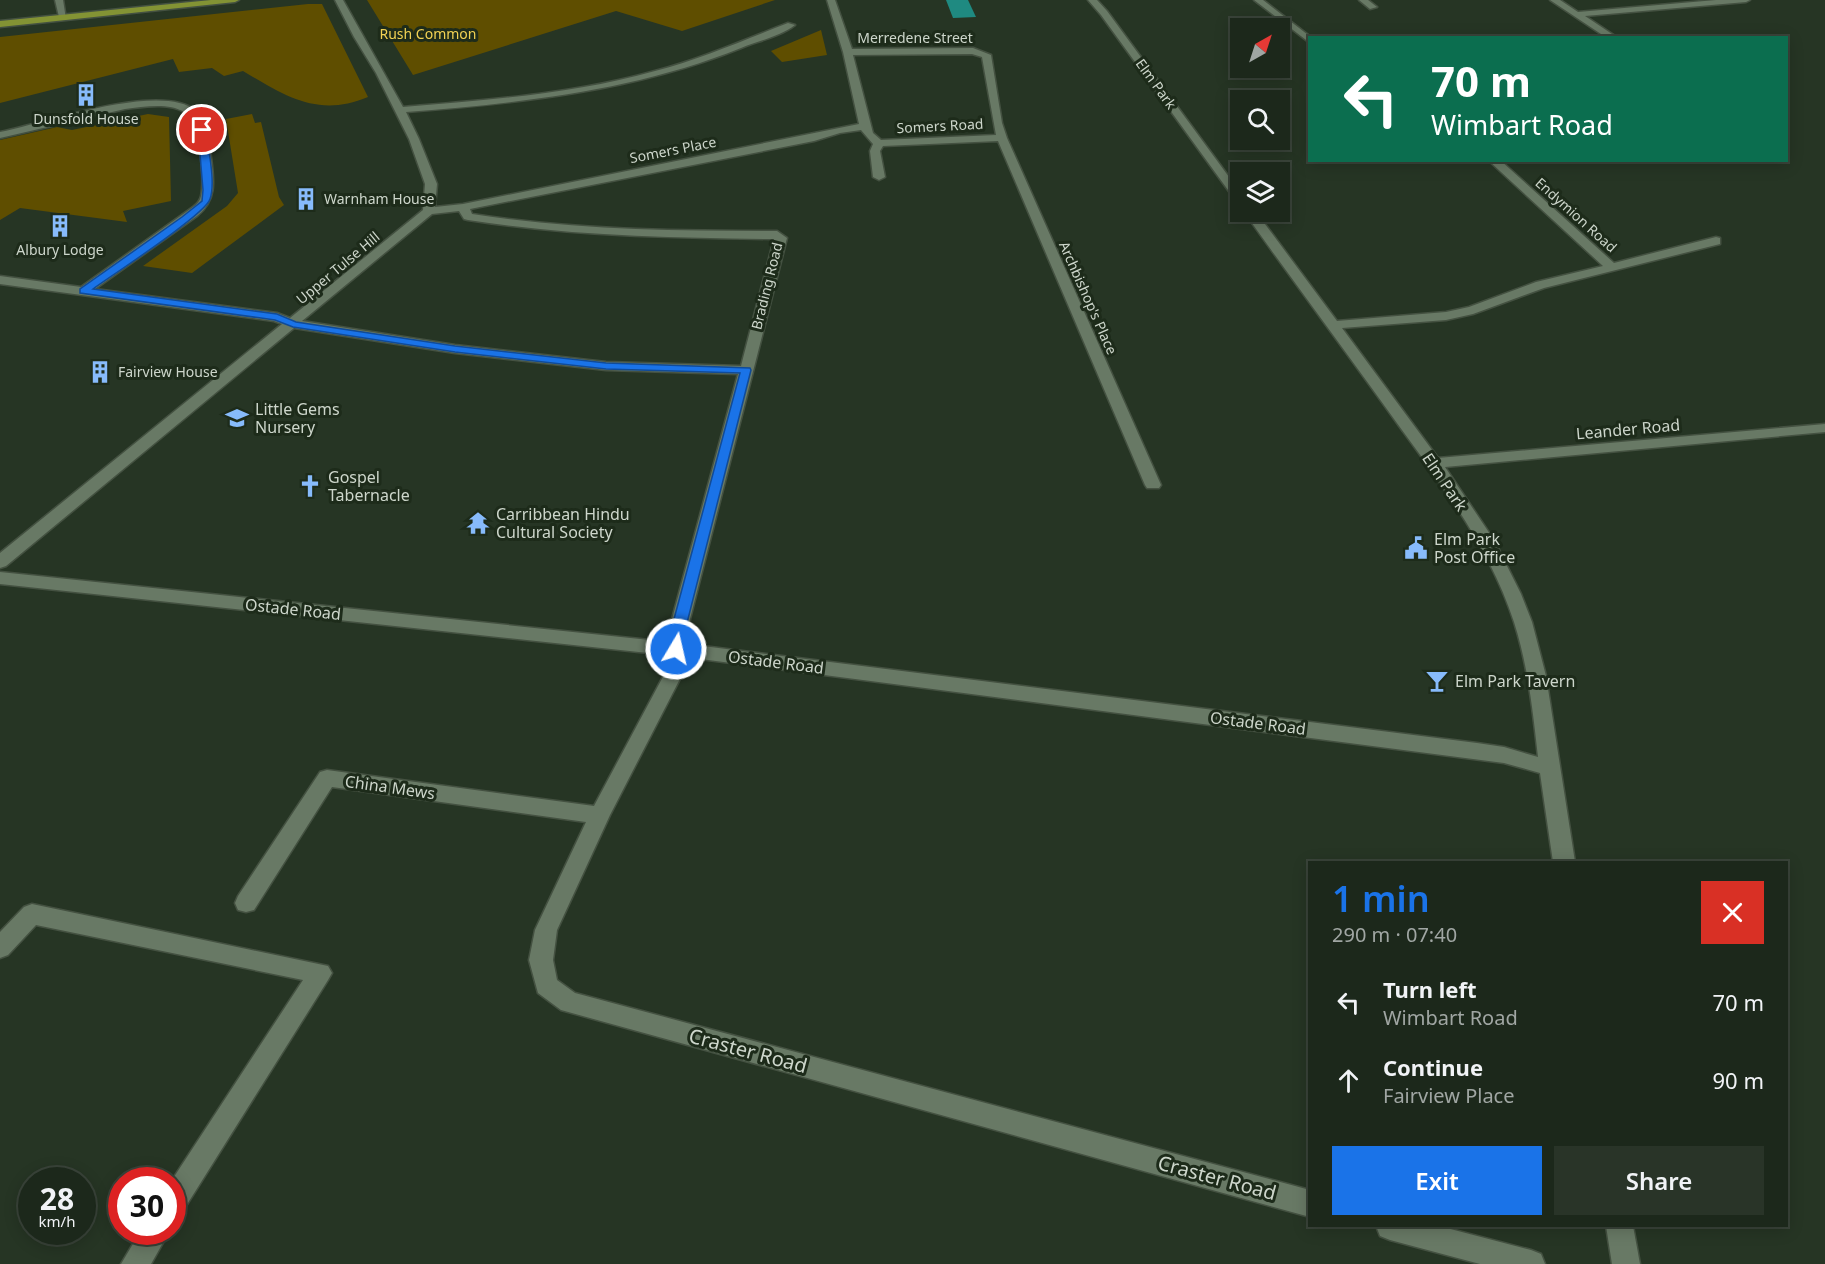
<!DOCTYPE html>
<html lang="en">
<head>
<meta charset="utf-8">
<style>
	body { margin:0; font-family:"Noto Sans",sans-serif; background:#293428; color:#f1f3f6; height:100vh; display:flex; flex-direction:column; font-size:22px; white-space:nowrap }
	* { box-sizing:border-box; margin:0 }
	p { font-size:20px; color:#a0a6a3 }
	.icon { flex:none; width:33px; height:33px; fill:none; stroke:currentColor; stroke-width:2; stroke-linecap:round; stroke-linejoin:round }
	.map { position:relative; flex:1; overflow:hidden }
	.side { position:absolute; left:1308px; top:861px; width:480px; height:366px; display:flex; flex-direction:column; background:#1c281b; border-radius:0px; box-shadow:0 3px 15px #0003,0 0 0 2px #3a443a }
	.side>* { flex:none }
	.guide { position:absolute; left:1308px; top:36px; width:480px; height:126px; border-radius:0px; box-shadow:0 3px 15px #0003,0 0 0 2px #3a443a; background:#0b6e4f; color:#fff; overflow:hidden }
	.needle { width:39px; rotate:39deg }
	.tools { position:absolute; left:1230px; top:18px; display:grid; gap:12px }
	.tools a { display:grid; place-items:center; width:60px; height:60px; border-radius:0px; background:#1c281b; box-shadow:0 3px 15px #0003,0 0 0 2px #3a443a; font-size:30px }
	.speed { position:absolute; left:18px; top:1167px; display:flex; gap:12px; font-size:30px; font-weight:700; text-align:center }
	.speed>* { display:grid; place-content:center; width:78px; height:78px; border-radius:50%; background:#1c281b; box-shadow:0 3px 15px #0003,0 0 0 2px #3a443a; line-height:1 }
	.speed small { font-size:15px; font-weight:400 }
	.speed .limit { border:9px solid #d22; background:#fff; color:#111 }
	.pin { position:absolute; display:grid; place-items:center; width:51px; height:51px; color:#fff; margin:-26px; border:3px solid #fff; border-radius:50%; box-shadow:0 2px 6px #0007 }
	.me { position:absolute; width:66px; margin:-33px; rotate:9deg; stroke-linejoin:round; filter:drop-shadow(0 0 4px #0008) }
	.turn { display:flex; align-items:center; gap:21px; height:126px; padding:0 24px; font-size:27px }
	.turn .icon { width:78px; height:78px; stroke-width:2.5 }
	.turn b { display:block; font-size:42px; line-height:51px }
	.round { display:grid; place-items:center; flex:none; width:63px; height:63px; border-radius:0px; background:#293428 }
	.head { display:flex; align-items:center; justify-content:space-between; height:102px; padding:0 24px }
	h1 { font-size:36px; font-weight:600; line-height:45px; color:#1a73e8 }
	.primary-button { display:flex; gap:12px; margin-top:auto; padding:12px 24px }
	.primary-button a { flex:1; height:69px; border-radius:0px; background:#1a73e8; color:#fff; font-size:24px; font-weight:600; line-height:69px; text-align:center }
	.primary-button a+a { background:#293428; color:#f1f3f6 }
	ul { padding:0; list-style:none }
	li { display:flex; align-items:center; gap:18px; height:78px; padding:0 24px }
	li div { flex:1 }
	li b { display:block; font-size:22px }
	li em { font-style:normal }
	.map>svg:first-child { display:block }
</style>
</head>
<body>
<div class="map">
<svg width="1825" height="1264" viewBox="0 0 1825 1264">
	<rect width="100%" height="100%" fill="#263524"/>
	<!-- green -->
	<g fill="#5f4e00">
		<path d="M367,0H775L682,31L616,11L413,75Z"/>
		<path d="M308,4H322L368,97C318,118 285,96 243,71L224,76L212,68L179,72L173,59L0,103V37Z"/>
		<path d="M821,30L827,55L782,62L771,51Z"/>
		<path d="M148,114L169,117L171,201L123,211L127,222L20,208L0,220V140L57,127L72,130Z"/>
		<path d="M252,114L255,123L261,122L279,197L284,205L192,273L143,266L227,206L238,193L226,119Z"/>
	</g>
	<!-- water -->
	<path fill="#1f8a81" d="M946,0H968L976,17L953,18Z"/>
	<g fill="none" stroke-linecap="round" stroke-linejoin="round">
		<!-- minor casing -->
		<g stroke="#445141" stroke-width="3">
			<g id="minor">
				<path d="M55,0H63L66,19L59,17Z"/>
				<path d="M335,0H343L403,107C487,100 574,94 655,71C701,59 744,40 788,23L795,25C781,36 758,41 741,48C634,91 520,103 406,112L419,139L437,184L435,207L463,204L859,124L843,52L827,0H835L852,49L973,48L991,55L1002,123L1007,138L1161,485L1159,488H1147L1145,485L998,141L883,146L880,151L885,177L879,180L873,177L870,151L873,144L861,130L840,133L814,141L470,209L472,214C573,230 675,231 777,231L787,238L690,619L687,644L1477,743L1504,747L1538,757C1533,712 1528,666 1514,622C1491,551 1446,490 1402,430C1350,357 1296,285 1244,212H1256L1337,321L1446,312L1469,307L1536,282L1603,266L1488,160H1500L1614,263L1716,237L1720,238V244L1544,288L1473,314L1446,320L1342,328L1438,458L1825,424V432L1445,467L1494,540L1521,594L1532,622L1546,676L1575,862H1553L1540,773L1504,763L685,657L683,673L610,815L557,930L553,960L557,980L575,993L1310,1190V1217L561,1010L538,993L529,960L535,930L586,822L332,787L254,910L246,912L238,910L235,903L238,896L320,772L327,770L594,806L665,673L667,655L0,584V572L669,642L672,619L738,374L606,370L455,353L294,328L6,566L0,568V553L282,324L274,321L0,284V276L81,287L193,207C197,204 200,201 201,196C205,179 200,122 184,112C168,102 143,107 125,109L0,138V132C42,124 162,81 196,111C208,123 209,142 211,158C214,181 217,200 197,216L95,289L277,313L290,318L423,210L425,184L409,139L376,73L354,37ZM972,54L982,57L996,135L881,140L873,133L853,55ZM459,211L464,219L468,220C570,236 671,238 774,239L741,366L606,362L455,345L302,321L432,214Z"/>
				<path d="M1088,0H1097L1107,11L1240,192V202L1236,201L1101,15Z"/>
				<path d="M1254,0H1263L1312,38H1310V43Z"/>
				<path d="M1359,0H1368L1377,7L1370,9Z"/>
				<path d="M1550,0H1560L1578,12L1716,0H1750L1746,2L1585,16L1618,38H1607Z"/>
				<path d="M32,904L328,966L332,973L328,980L181,1214L172,1218V1180L303,980L36,925L8,955L0,958V932L24,907Z"/>
				<path d="M1376,1226H1439L1531,1250L1541,1254L1545,1264H1480L1390,1240L1380,1236Z"/>
				<path d="M1606,1226H1633L1640,1264H1612Z"/>
				<path d="M140,1232H169L151,1264H121Z"/>
			</g>
		</g>
		<!-- highway casing -->
		<g stroke="#445141" stroke-width="3">
			<path id="highway" d="M211,0H239L235,2L0,27V21Z"/>
		</g>
		<!-- minor -->
		<use href="#minor" fill="#687965" fill-rule="evenodd"/>
		<!-- highway -->
		<use href="#highway" fill="#839334" fill-rule="evenodd"/>
	</g>
	<!-- route -->
	<path fill="#1a73e8" stroke="#114b97" stroke-width="1.5" d="M202,128L206,130C208,149 216,182 210,199C206,214 111,276 93,289L277,314L296,322L455,346L606,363L750,368L751,370L688,619L681,653H671L669,649L674,619L740,373L606,369L455,352L293,327L275,320L80,293V289L182,217L202,201L203,190L198,130Z"/>
	<!-- icons -->
	<defs>
		<g id="building-bare" transform="scale(1.8)"><path d="M-4-6H4V6H1V3H-1V6H-4ZM-2.5-4.3h1.7v1.8h-1.7ZM.8-4.3h1.7v1.8H.8ZM-2.5-1h1.7V.8h-1.7ZM.8-1h1.7V.8H.8Z" fill="#87bbfb" stroke="#1d2b1a" stroke-width="2.5" paint-order="stroke"/></g>
		<g id="school-bare" transform="scale(1.8)"><path d="M0-5L7-2L0 1L-7-2ZM-4 1L0 2.5L4 1V4Q0 6-4 4Z" fill="#87bbfb" stroke="#1d2b1a" stroke-width="2.5" paint-order="stroke"/></g>
		<g id="church-bare" transform="scale(1.8)"><path d="M-1.2-6h2.4v3.5h3.3v2.4h-3.3V6h-2.4V-.1h-3.3v-2.4h3.3Z" fill="#87bbfb" stroke="#1d2b1a" stroke-width="2.5" paint-order="stroke"/></g>
		<g id="temple-bare" transform="scale(1.8)"><path d="M0-6L5-2H3V0L6.5 2.5H4V6H1.5V3h-3V6H-4V2.5H-6.5L-3 0V-2H-5Z" fill="#87bbfb" stroke="#1d2b1a" stroke-width="2.5" paint-order="stroke"/></g>
		<g id="civic-bare" transform="scale(1.8)"><path d="M-.6-6.5H3V-4.5H.6V-3L4-1V1h2V6H-6V1h2V-1L-.6-3ZM-1.2 2.5V6h2.4V2.5Z" fill="#87bbfb" stroke="#1d2b1a" stroke-width="2.5" paint-order="stroke"/></g>
		<g id="bar-bare" transform="scale(1.8)"><path d="M-6-5H6L.8 .8V4.5H3.5V6h-7V4.5H-.8V.8Z" fill="#87bbfb" stroke="#1d2b1a" stroke-width="2.5" paint-order="stroke"/></g>
	</defs>
	<g fill-rule="evenodd">
		<use href="#building-bare" x="86" y="95"/>
		<use href="#building-bare" x="306" y="199"/>
		<use href="#building-bare" x="60" y="226"/>
		<use href="#building-bare" x="100" y="372"/>
		<use href="#school-bare" x="237" y="418"/>
		<use href="#church-bare" x="310" y="486"/>
		<use href="#temple-bare" x="478" y="523"/>
		<use href="#civic-bare" x="1416" y="548"/>
		<use href="#bar-bare" x="1437" y="681"/>
	</g>
	<g text-anchor="middle" stroke-width="6" stroke-linejoin="round" paint-order="stroke">
		<!-- far-park labels -->
		<g font-size="14" fill="#f0d153" stroke="#1d2b1a">
			<text x="428" y="39">Rush Common</text>
		</g>
		<!-- far-street labels -->
		<g font-size="14" fill="#cdd6cb" stroke="#1d2b1a">
			<text x="915" y="43">Merredene Street</text>
			<text transform="translate(1156 84) rotate(54)" y="5">Elm Park</text>
			<text transform="translate(940 126) rotate(-3)" y="5">Somers Road</text>
			<text transform="translate(673 150) rotate(-11)" y="5">Somers Place</text>
			<text transform="translate(1576 215) rotate(42)" y="5">Endymion Road</text>
			<text transform="translate(338 268) rotate(-40)" y="5">Upper Tulse Hill</text>
			<text transform="translate(767 286) rotate(-76)" y="5">Brading Road</text>
			<text transform="translate(1088 298) rotate(66)" y="5">Archbishop's Place</text>
		</g>
		<!-- far-poi labels -->
		<g font-size="14" fill="#cdd6cb" stroke="#1d2b1a">
			<text x="86" y="124">Dunsfold House</text>
			<text x="324" y="204" text-anchor="start">Warnham House</text>
			<text x="60" y="255">Albury Lodge</text>
			<text x="118" y="377" text-anchor="start">Fairview House</text>
		</g>
		<!-- poi labels -->
		<g font-size="16" fill="#cdd6cb" stroke="#1d2b1a" text-anchor="start">
			<text x="255" y="415">Little Gems<tspan x="255" dy="18">Nursery</tspan></text>
			<text x="328" y="483">Gospel<tspan x="328" dy="18">Tabernacle</tspan></text>
			<text x="496" y="520">Carribbean Hindu<tspan x="496" dy="18">Cultural Society</tspan></text>
			<text x="1434" y="545">Elm Park<tspan x="1434" dy="18">Post Office</tspan></text>
			<text x="1455" y="687">Elm Park Tavern</text>
		</g>
		<!-- street labels -->
		<g font-size="16" fill="#cdd6cb" stroke="#1d2b1a">
			<text transform="translate(1628 429) rotate(-5)" y="6">Leander Road</text>
			<text transform="translate(1445 482) rotate(56)" y="6">Elm Park</text>
			<text transform="translate(293 609) rotate(6)" y="6">Ostade Road</text>
			<text transform="translate(776 662) rotate(7)" y="6">Ostade Road</text>
			<text transform="translate(1258 723) rotate(7)" y="6">Ostade Road</text>
			<text transform="translate(390 787) rotate(8)" y="6">China Mews</text>
		</g>
		<!-- near-street labels -->
		<g font-size="20" fill="#cdd6cb" stroke="#1d2b1a">
			<text transform="translate(748 1051) rotate(15)" y="7">Craster Road</text>
			<text transform="translate(1217 1178) rotate(15)" y="7">Craster Road</text>
		</g>
	</g>
</svg>
<div class="tools">
<a><svg class="needle" viewBox="-14 -14 28 28"><path d="M0-13l5 13h-10z" fill="#e53935"/><path d="M0 13l5-13h-10z" fill="#a0a6a3"/></svg></a>
<a><svg class="icon" aria-label="search" viewBox="0 0 24 24"><circle cx="10" cy="10" r="6"/><path d="M15 15l6 6"/></svg></a>
<a><svg class="icon" aria-label="layers" viewBox="0 0 24 24"><path d="M12 4l9 5-9 5-9-5zM3 14l9 5 9-5"/></svg></a>
</div>
<div class="speed"><div>28<small>km/h</small></div><div class="limit">30</div></div>
<div class="pin" style="left:202px;top:130px;background:#d93025"><svg class="icon" aria-label="arrive" viewBox="0 0 24 24"><path d="M6 21V4h12l-3 4 3 4H6"/></svg></div>
<svg class="me" style="left:676px;top:649px" viewBox="-20 -20 40 40"><circle r="17" fill="#1a73e8" stroke="#fff" stroke-width="3"/><path d="M0-11L8 9 0 5-8 9z" fill="#fff"/></svg>
<div class="guide">
<div class="turn"><svg class="icon" aria-label="left" viewBox="0 0 24 24"><path d="M17 20v-9H6M10 6l-5 5 5 5"/></svg><div><b>70 m</b>Wimbart Road</div></div>
</div>
<section class="side">
<div class="head"><div><h1>1 min</h1><p>290 m · 07:40</p></div><a class="round" style="background:#d93025;color:#fff"><svg class="icon" aria-label="close" viewBox="0 0 24 24"><path d="M6 6l12 12M18 6L6 18"/></svg></a></div>
<ul>
<li><svg class="icon" aria-label="left" viewBox="0 0 24 24"><path d="M17 20v-9H6M10 6l-5 5 5 5"/></svg><div><b>Turn left</b><p>Wimbart Road</p></div><em>70 m</em></li>
<li><svg class="icon" aria-label="ahead" viewBox="0 0 24 24"><path d="M12 20V5M6 11l6-6 6 6"/></svg><div><b>Continue</b><p>Fairview Place</p></div><em>90 m</em></li>
</ul>
<div class="primary-button"><a>Exit</a><a>Share</a></div>
</section>
</div>
</body>
</html>
